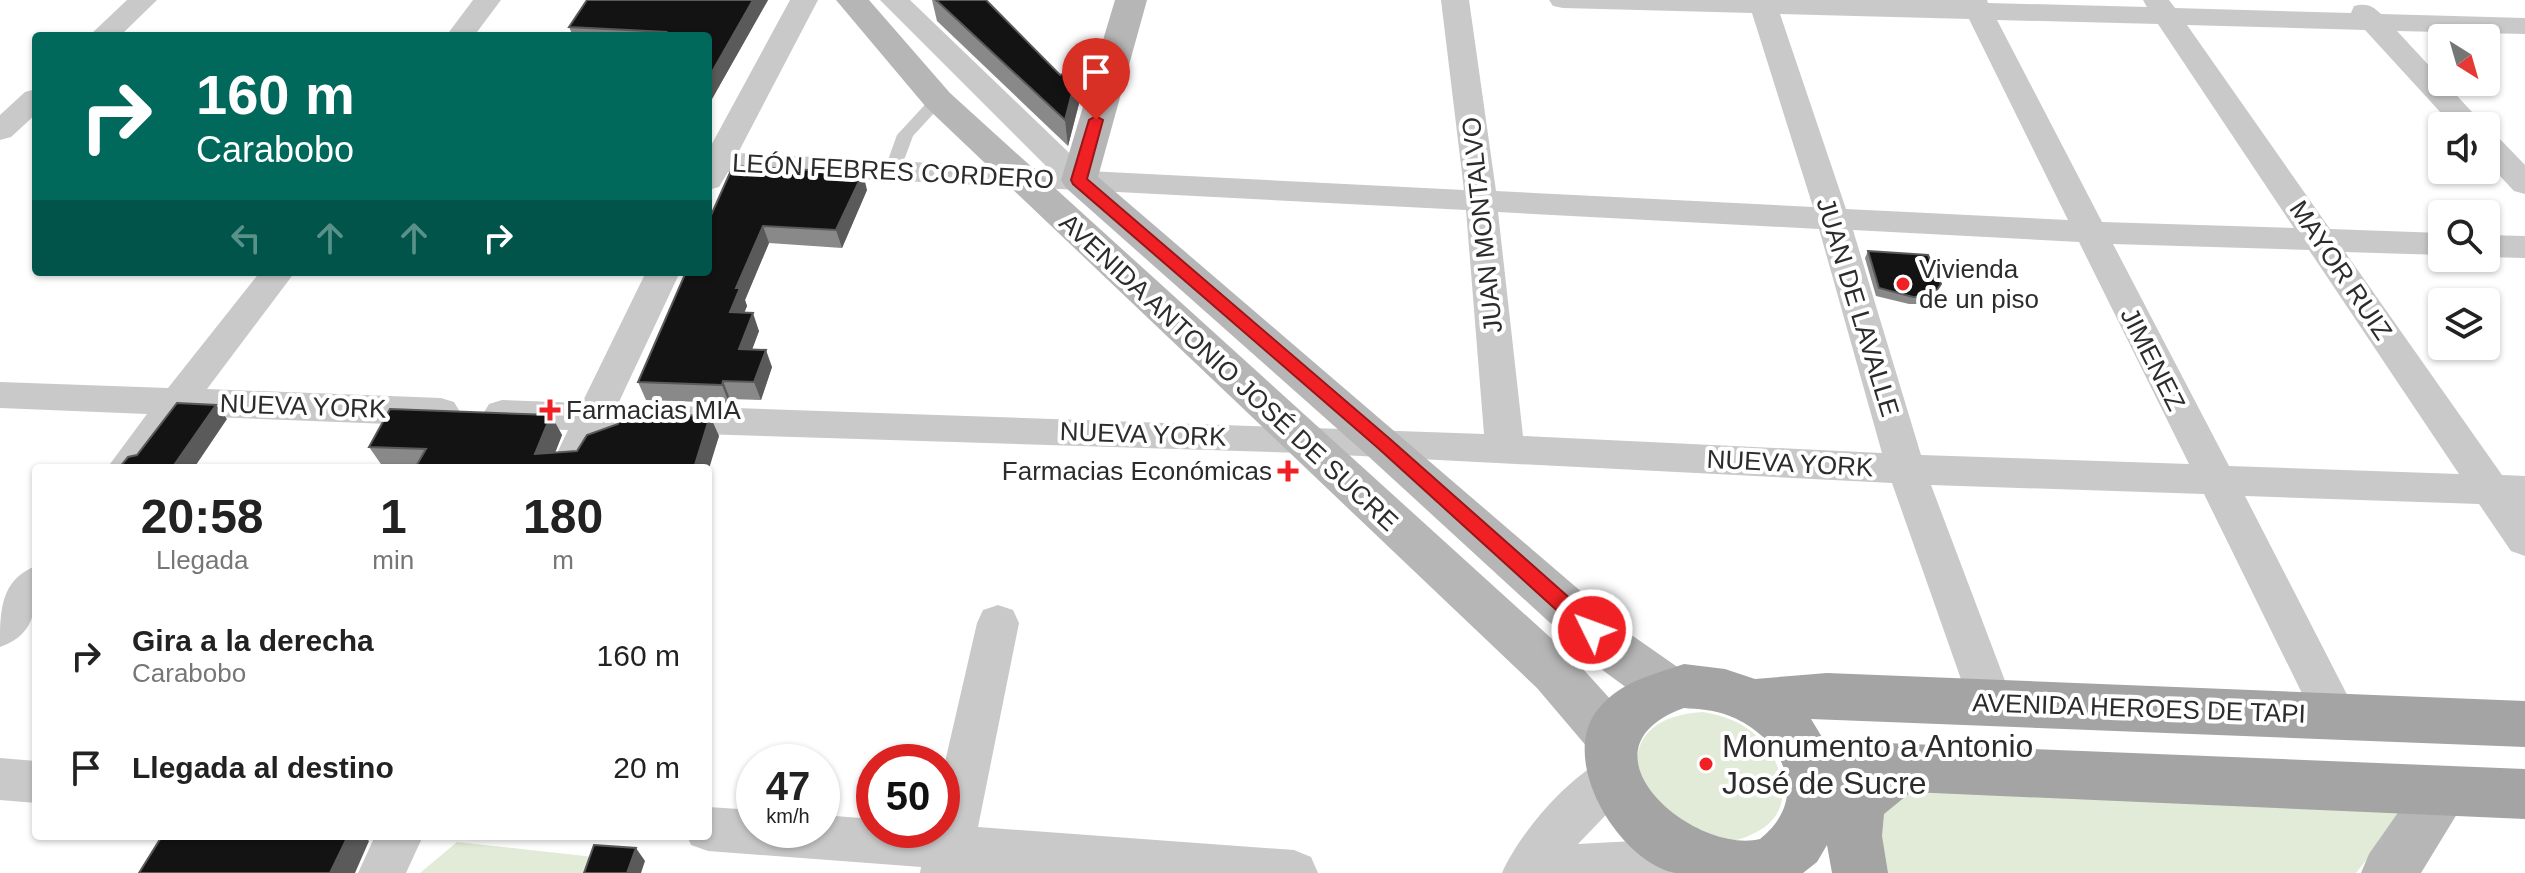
<!DOCTYPE html>
<html lang="es">
<head>
<meta charset="utf-8">
<style>
	body { margin:0; font-family:Helvetica,sans-serif; background:#f6f6f6; color:#222; height:100vh; display:flex; flex-direction:column; font-size:30px; white-space:nowrap }
	* { box-sizing:border-box; margin:0 }
	p { font-size:26px; color:#767676 }
	.icon { flex:none; width:44px; height:44px; fill:none; stroke:currentColor; stroke-width:2; stroke-linecap:round; stroke-linejoin:round }
	.map { position:relative; flex:1; overflow:hidden }
	.details { position:absolute; left:32px; top:464px; width:680px; height:376px; display:flex; flex-direction:column; background:#fff; border-radius:8px; box-shadow:0 2px 6px #0004 }
	.details>* { flex:none }
	.banner { position:absolute; left:32px; top:32px; width:680px; height:244px; border-radius:8px; box-shadow:0 2px 6px #0004; background:#00695c; color:#fff; overflow:hidden }
	.needle { width:52px; rotate:143deg }
	.buttons { position:absolute; left:2428px; top:24px; display:grid; gap:16px }
	.buttons a { display:grid; place-items:center; width:72px; height:72px; border-radius:8px; background:#fff; box-shadow:0 2px 6px #0004; font-size:40px }
	.speed { position:absolute; left:736px; top:744px; display:flex; gap:16px; font-size:40px; font-weight:700; text-align:center }
	.speed>* { display:grid; place-content:center; width:104px; height:104px; border-radius:50%; background:#fff; box-shadow:0 2px 6px #0004; line-height:1 }
	.speed small { font-size:20px; font-weight:400 }
	.speed .limit { border:12px solid #d22; background:#fff; color:#111 }
	.pin { position:absolute; display:grid; place-items:center; width:68px; height:68px; color:#fff; margin:-82px -34px; border-radius:50% 50% 50% 0; rotate:-45deg; box-shadow:0 0 8px #0007 }
	.pin .icon { rotate:45deg }
	.me { position:absolute; width:88px; margin:-44px; rotate:312deg; stroke-linejoin:round; filter:drop-shadow(0 0 6px #0008) }
	.turn { display:flex; align-items:center; gap:28px; height:168px; padding:0 32px; font-size:36px }
	.turn .icon { width:104px; height:104px; stroke-width:2.5 }
	.turn b { display:block; font-size:56px; line-height:68px }
	.lanes { display:flex; align-items:center; height:76px; padding:0 32px; background:#0003; justify-content:center; gap:40px; direction:ltr }
	.lanes .off { opacity:.35 }
	.eta { display:flex; justify-content:space-evenly; align-items:center; height:136px; text-align:center }
	.eta b { font-size:48px; font-weight:800; line-height:56px }
	ul { padding:0; list-style:none }
	li { display:flex; align-items:center; gap:24px; height:112px; padding:0 32px }
	li div { flex:1 }
	li b { display:block; font-size:30px }
	li em { font-style:normal }
	.map>svg:first-child { display:block }
</style>
</head>
<body>
<div class="map">
<svg width="2525" height="873" viewBox="0 0 2525 873">
	<rect width="100%" height="100%" fill="#fff"/>
	<!-- green -->
	<g fill="#e1ebd7">
		<path d="M1703,712C1719,715 1734,719 1748,729C1780,751 1801,806 1760,830C1750,836 1736,842 1725,841C1711,839 1693,827 1680,821C1674,818 1663,816 1658,811C1650,804 1638,777 1637,767C1635,727 1669,714 1703,712Z"/>
		<path d="M1904,788L2406,810L2356,873H1888L1881,864L1882,800Z"/>
		<path d="M457,842L603,858L598,873H420Z"/>
	</g>
	<g fill="none" stroke-linecap="round" stroke-linejoin="round">
		<!-- service -->
		<path fill="#c9c9c9" fill-rule="evenodd" d="M938,95L946,100L913,136L900,171L892,176L886,175L884,171L897,135L932,97Z"/>
		<!-- minor -->
		<g fill="#c9c9c9" fill-rule="evenodd">
			<path d="M127,0H157L120,36H89Z"/>
			<path d="M473,0H501L474,36H446Z"/>
			<path d="M790,0H818L738,153L1049,169L880,0H910L1088,171L1464,190L1441,0H1469L1496,191L1813,207L1752,13L1563,8L1553,6L1549,0H1987L1988,3L2147,7L2143,0H2169L2175,8L2351,13L2354,6C2366,3 2372,5 2381,14L2525,18V34L2397,31L2485,126H2453L2365,30L2187,25L2330,229L2442,233V255L2345,252L2502,475L2525,476V556L2511,551L2479,504L2245,496L2358,716L2352,730L2336,736L2320,730L2204,494L1931,485L2013,702L2007,716L1991,721L1975,716L1969,702L1892,483L1302,453L606,431L588,468H550L568,430L502,428L489,424L483,414L489,404L502,400L582,403L646,272H680L618,404L1484,434L1466,210L728,172L719,187L708,190V151ZM1780,14L1969,19L2068,220L1846,209ZM1997,20L2158,24L2294,228L2102,222ZM1498,212L1819,229L1882,453L1523,436ZM1853,230L2079,242L2189,464L1921,455ZM2113,244L2309,250L2459,474L2229,466Z"/>
			<path d="M36,89V114L11,137L0,140V115L25,92Z"/>
			<path d="M2486,134L2497,136L2525,165V194L2514,191L2486,161Z"/>
			<path d="M2486,235L2525,236V258L2486,257Z"/>
			<path d="M260,272H295L207,389L441,398L454,402L460,412L454,422L441,426L187,416L148,468H107L147,414L0,408V382L168,388Z"/>
			<path d="M36,566C36,602 40,633 0,647C0,611 0,580 36,566Z"/>
			<path d="M998,605L1013,610L1019,623L978,827L1294,850L1311,857L1318,873H920L921,867L708,851L691,845L687,836H708V807L754,810V830H822V815L874,819V830H942V775L977,623L983,610Z"/>
			<path d="M1611,757L1627,763L1634,778L1627,793L1578,844L1690,838L1707,845L1714,861L1709,873H1502C1519,834 1571,772 1611,757Z"/>
			<path d="M0,758L36,761V803L0,800Z"/>
			<path d="M375,836H423L406,873H358Z"/>
		</g>
		<!-- secondary -->
		<g fill="#b6b6b6" fill-rule="evenodd">
			<path d="M836,0H869L950,93L1573,658L1631,722L1638,738L1631,754L1612,761L1593,754L1537,688L926,107Z"/>
			<path d="M1115,0H1147L1098,177L1633,636L1686,673L1694,689L1686,705L1668,711L1650,705L1597,666L1368,456L1066,188L1061,180Z"/>
			<path d="M2444,766L2463,774L2471,791L2421,873H2361L2369,854L2425,774Z"/>
		</g>
		<!-- primary -->
		<path fill="#a4a4a4" fill-rule="evenodd" d="M1684,664L1725,669L1755,679L1827,673L2525,701V747L1811,719L1828,747L1885,743L2525,769V819L1911,792L1884,814L1882,836L1888,873H1832L1827,845L1817,862L1803,873C1773,873 1742,873 1712,873C1701,873 1686,873 1675,873C1618,861 1556,758 1599,708C1622,681 1652,675 1684,664ZM1684,708C1698,709 1714,710 1727,715C1782,735 1813,797 1760,839C1693,855 1570,749 1684,708Z"/>
	</g>
	<!-- wall -->
	<g fill="#898989">
		<path d="M587,0H768L708,106V36H573L569,27Z"/>
		<path d="M932,0H986L1081,96L1068,146L937,21Z"/>
		<path d="M867,190L842,248L769,243L745,300L747,306L744,313L759,331L752,349L772,367L761,400L730,399L729,403L646,400L638,382L708,222Z"/>
		<path d="M1868,251L1941,284L1929,304H1909L1876,296L1865,258Z"/>
		<path d="M551,415L562,435L555,453L577,451L710,416L719,436L708,468L383,467L369,447Z"/>
	</g>
	<!-- shaded-wall -->
	<g fill="#5a5a5a">
		<path d="M753,0H768L708,106V79Z"/>
		<path d="M1078,70L1081,96L1068,146L1065,120Z"/>
		<path d="M863,173L867,190L842,248L836,230Z"/>
		<path d="M763,226L769,243L745,300L747,306L737,330L730,312L736,288Z"/>
		<path d="M753,313L759,331L746,366L739,349Z"/>
		<path d="M766,350L772,367L761,400L754,382Z"/>
		<path d="M723,381L730,399L729,403L722,385Z"/>
		<path d="M216,405L227,419L194,468H172Z"/>
		<path d="M551,415L562,435L549,468L535,454Z"/>
		<path d="M710,416L719,436L708,472V468H694Z"/>
		<path d="M348,836H364L369,841L355,873H330Z"/>
		<path d="M636,848L645,861L641,873H627Z"/>
	</g>
	<!-- building -->
	<g fill="#131313" stroke="#5a5a5a" stroke-width="2">
		<path d="M587,0H753L708,79V36H663L666,32L569,27Z"/>
		<path d="M936,0H986L1060,75L1078,70L1065,120Z"/>
		<path d="M733,166L863,173L836,230L763,226L736,288H740L730,312L753,313L739,349L766,350L754,382L723,381L722,385L638,382L686,272H708V222Z"/>
		<path d="M1868,251L1928,255L1941,284L1933,296L1913,297L1879,288Z"/>
		<path d="M177,403L216,405L172,468H119L128,457L137,455Z"/>
		<path d="M390,409L551,415L535,454L577,451L587,435L618,424L623,413L710,416L694,468H415L426,449L369,447Z"/>
		<path d="M162,836H348L330,873H139Z"/>
		<path d="M594,845L636,848L627,873H584Z"/>
	</g>
	<!-- route -->
	<path fill="#f02024" stroke="#9c1517" stroke-width="2" d="M1096,116L1103,120L1087,179L1390,439L1599,624L1602,630L1599,636H1585L1378,448L1073,184L1071,180L1089,120Z"/>
	<!-- markers -->
	<g fill="#f02024" stroke="#fff" stroke-width="3">
		<circle cx="1903" cy="284" r="8"/>
		<path d="M546 398h8v8h8v8h-8v8h-8v-8h-8v-8h8z"/>
		<path d="M1284 459h8v8h8v8h-8v8h-8v-8h-8v-8h8z"/>
		<circle cx="1706" cy="764" r="8"/>
	</g>
	<g text-anchor="middle" stroke-width="8" stroke-linejoin="round" paint-order="stroke">
		<!-- street labels -->
		<g font-size="26" fill="#2c2c2c" stroke="#fff">
			<text transform="translate(893 171) rotate(3)" y="9">LEÓN FEBRES CORDERO</text>
			<text transform="translate(1482 225) rotate(-96)" y="9">JUAN MONTALVO</text>
			<text transform="translate(2341 270) rotate(56)" y="9">MAYOR RUIZ</text>
			<text transform="translate(1858 307) rotate(73)" y="9">JUAN DE LAVALLE</text>
			<text transform="translate(2153 359) rotate(63)" y="9">JIMENEZ</text>
			<text transform="translate(1229 372) rotate(43)" y="9">AVENIDA ANTONIO JOSÉ DE SUCRE</text>
			<text transform="translate(303 406) rotate(2)" y="9">NUEVA YORK</text>
			<text transform="translate(1143 434) rotate(2)" y="9">NUEVA YORK</text>
			<text transform="translate(1790 463) rotate(3)" y="9">NUEVA YORK</text>
			<text transform="translate(2139 708) rotate(2)" y="9">AVENIDA HEROES DE TAPI</text>
		</g>
		<!-- poi labels -->
		<g font-size="26" fill="#2c2c2c" stroke="#fff" text-anchor="start">
			<text x="1919" y="278">Vivienda<tspan x="1919" dy="30">de un piso</tspan></text>
			<text x="566" y="419">Farmacias MIA</text>
			<text x="1272" y="480" text-anchor="end">Farmacias Económicas</text>
		</g>
		<!-- near-poi labels -->
		<g font-size="32" fill="#2c2c2c" stroke="#fff" text-anchor="start">
			<text x="1722" y="757">Monumento a Antonio<tspan x="1722" dy="37">José de Sucre</tspan></text>
		</g>
	</g>
</svg>
<div class="buttons">
<a><svg class="needle" viewBox="-14 -14 28 28"><path d="M0-13l5 13h-10z" fill="#e53935"/><path d="M0 13l5-13h-10z" fill="#767676"/></svg></a>
<a><svg class="icon" aria-label="sound" viewBox="0 0 24 24"><path d="M4 9h4l5-4v14l-5-4H4zM17 9q2 3 0 6"/></svg></a>
<a><svg class="icon" aria-label="search" viewBox="0 0 24 24"><circle cx="10" cy="10" r="6"/><path d="M15 15l6 6"/></svg></a>
<a><svg class="icon" aria-label="layers" viewBox="0 0 24 24"><path d="M12 4l9 5-9 5-9-5zM3 14l9 5 9-5"/></svg></a>
</div>
<div class="speed"><div>47<small>km/h</small></div><div class="limit">50</div></div>
<div class="pin" style="left:1096px;top:120px;background:#d93025"><svg class="icon" aria-label="arrive" viewBox="0 0 24 24"><path d="M6 21V4h12l-3 4 3 4H6"/></svg></div>
<svg class="me" style="left:1592px;top:630px" viewBox="-20 -20 40 40"><circle r="17" fill="#f02024" stroke="#fff" stroke-width="3"/><path d="M0-11L8 9 0 5-8 9z" fill="#fff"/></svg>
<div class="banner">
<div class="turn"><svg class="icon" aria-label="right" viewBox="0 0 24 24"><path d="M7 20v-9h11M14 6l5 5-5 5"/></svg><div><b>160 m</b>Carabobo</div></div>
<div class="lanes"><svg class="icon off" aria-label="left" viewBox="0 0 24 24"><path d="M17 20v-9H6M10 6l-5 5 5 5"/></svg><svg class="icon off" aria-label="ahead" viewBox="0 0 24 24"><path d="M12 20V5M6 11l6-6 6 6"/></svg><svg class="icon off" aria-label="ahead" viewBox="0 0 24 24"><path d="M12 20V5M6 11l6-6 6 6"/></svg><svg class="icon" aria-label="right" viewBox="0 0 24 24"><path d="M7 20v-9h11M14 6l5 5-5 5"/></svg></div>
</div>
<section class="details">
<div class="eta">
<div><b>20:58</b><p>Llegada</p></div>
<div><b>1</b><p>min</p></div>
<div><b>180</b><p>m</p></div>
</div>
<ul>
<li><svg class="icon" aria-label="right" viewBox="0 0 24 24"><path d="M7 20v-9h11M14 6l5 5-5 5"/></svg><div><b>Gira a la derecha</b><p>Carabobo</p></div><em>160 m</em></li>
<li><svg class="icon" aria-label="arrive" viewBox="0 0 24 24"><path d="M6 21V4h12l-3 4 3 4H6"/></svg><div><b>Llegada al destino</b></div><em>20 m</em></li>
</ul>
</section>
</div>
</body>
</html>
